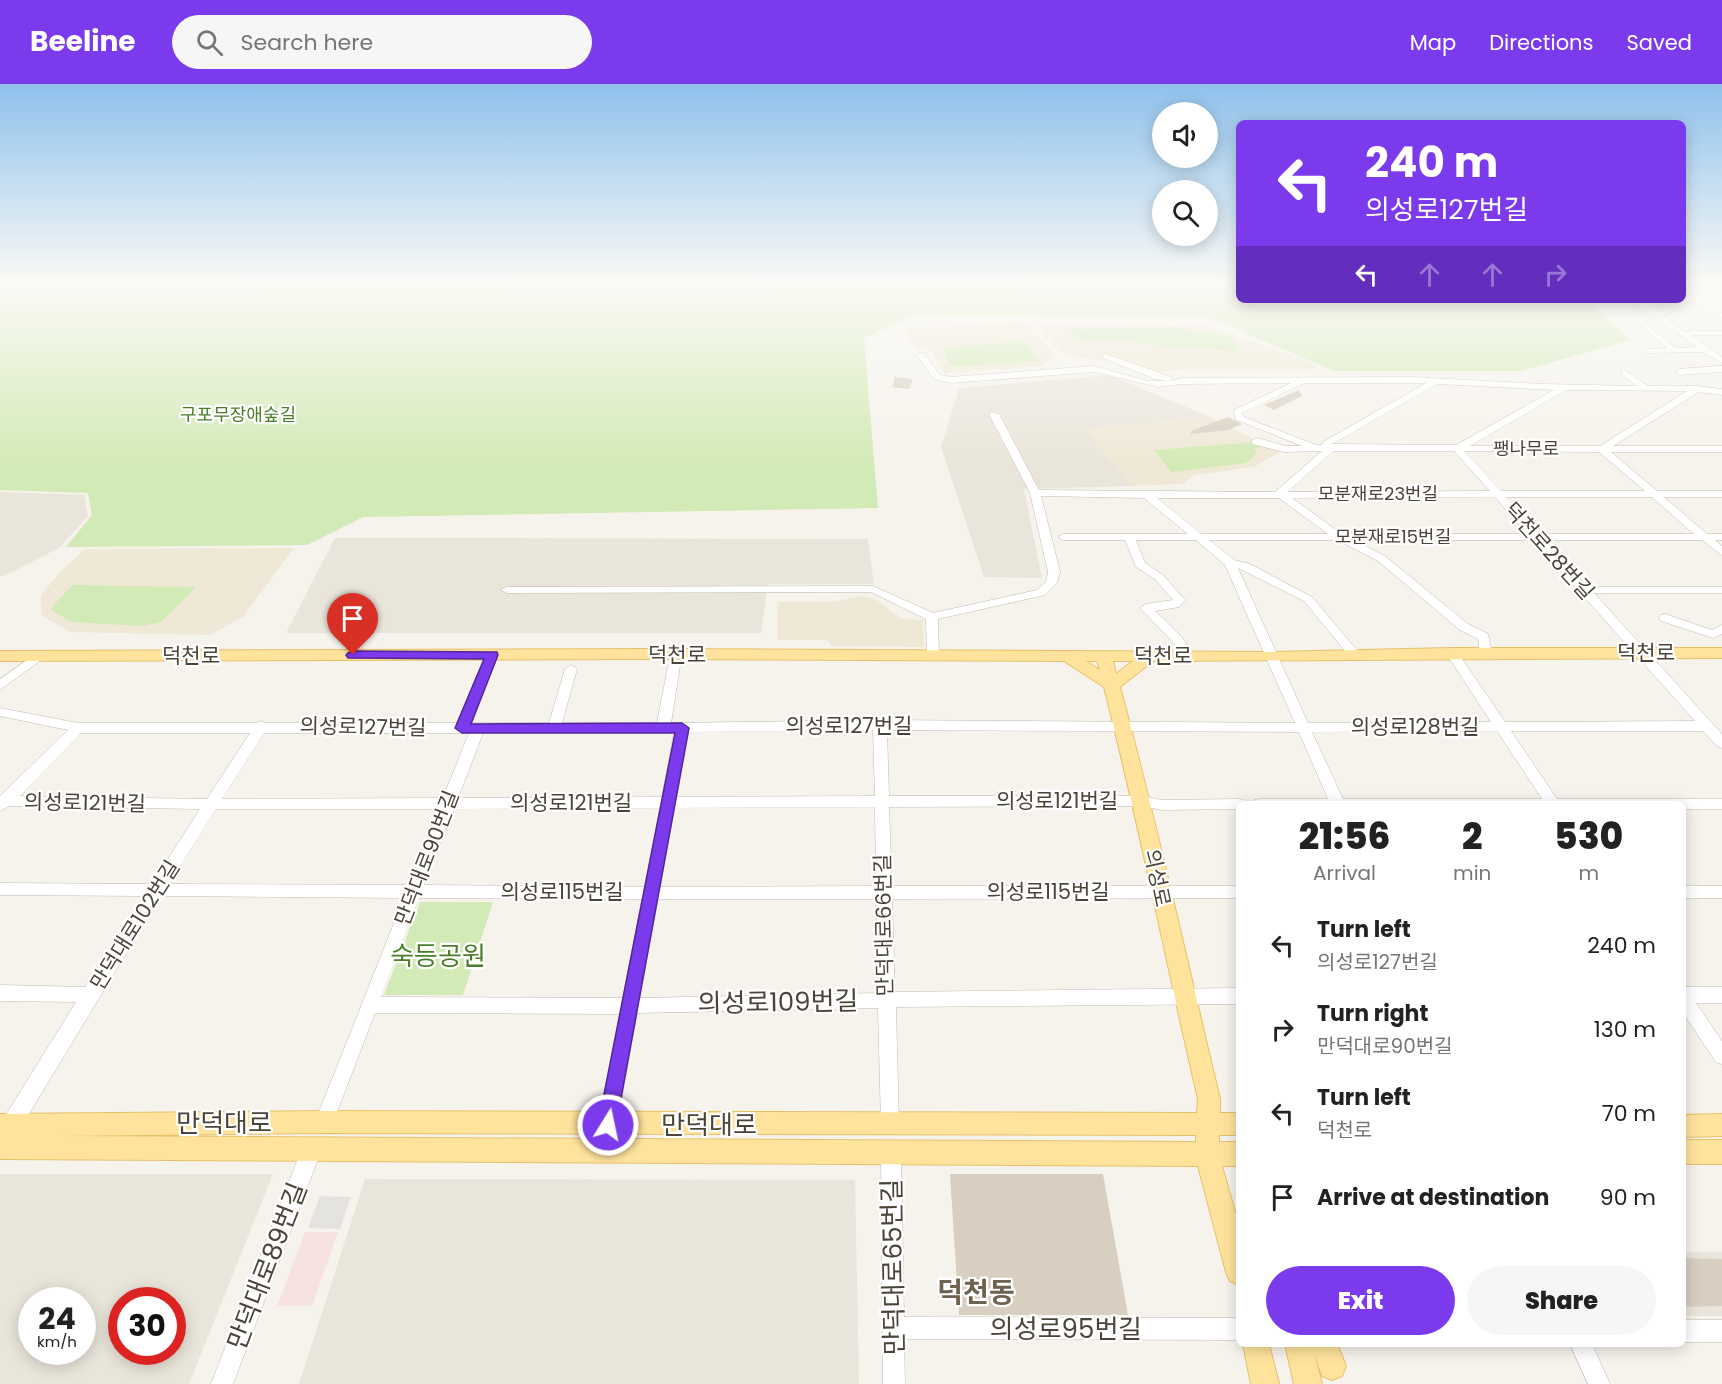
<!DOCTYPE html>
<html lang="en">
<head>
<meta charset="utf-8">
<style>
	body { margin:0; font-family:Poppins,"Noto Sans KR",sans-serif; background:#f6f6f6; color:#222; height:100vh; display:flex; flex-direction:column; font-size:22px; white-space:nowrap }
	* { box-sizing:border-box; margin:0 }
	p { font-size:20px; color:#767676 }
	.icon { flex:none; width:33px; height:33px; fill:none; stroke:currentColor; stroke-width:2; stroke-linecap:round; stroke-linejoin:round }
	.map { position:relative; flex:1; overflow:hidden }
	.panel { position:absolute; left:1236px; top:717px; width:450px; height:546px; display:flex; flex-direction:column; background:#fff; border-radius:9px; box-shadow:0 3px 15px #0003 }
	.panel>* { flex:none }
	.banner { position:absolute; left:1236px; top:36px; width:450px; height:183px; border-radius:9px; box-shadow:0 3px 15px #0003; background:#7c3aed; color:#fff; overflow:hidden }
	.fabs { position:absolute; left:1152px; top:18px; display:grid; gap:12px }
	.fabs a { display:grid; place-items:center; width:66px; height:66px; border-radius:50%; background:#fff; box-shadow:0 3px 15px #0003; font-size:30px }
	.speed { position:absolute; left:18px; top:1203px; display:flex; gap:12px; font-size:30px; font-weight:700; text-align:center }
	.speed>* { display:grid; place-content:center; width:78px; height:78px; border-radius:50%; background:#fff; box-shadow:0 3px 15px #0003; line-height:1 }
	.speed small { font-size:15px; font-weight:400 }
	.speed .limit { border:9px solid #d22; background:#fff; color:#111 }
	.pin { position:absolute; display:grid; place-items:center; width:51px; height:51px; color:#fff; margin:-62px -26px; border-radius:50% 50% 50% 0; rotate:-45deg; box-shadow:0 0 6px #0007 }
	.pin .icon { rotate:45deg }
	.me { position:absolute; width:66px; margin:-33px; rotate:10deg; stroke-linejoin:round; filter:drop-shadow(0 0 4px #0008) }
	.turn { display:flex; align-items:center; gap:21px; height:126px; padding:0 30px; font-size:27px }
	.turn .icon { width:78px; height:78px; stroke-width:2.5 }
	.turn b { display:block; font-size:42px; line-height:51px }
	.lanes { display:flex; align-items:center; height:57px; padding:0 30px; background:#0003; justify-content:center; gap:30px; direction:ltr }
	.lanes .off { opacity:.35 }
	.eta { display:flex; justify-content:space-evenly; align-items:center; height:102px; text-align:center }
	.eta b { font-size:36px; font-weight:800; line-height:42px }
	.cta { display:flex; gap:12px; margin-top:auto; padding:12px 30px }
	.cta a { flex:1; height:69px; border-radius:36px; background:#7c3aed; color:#fff; font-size:24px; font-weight:800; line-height:69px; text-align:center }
	.cta a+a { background:#f6f6f6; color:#222 }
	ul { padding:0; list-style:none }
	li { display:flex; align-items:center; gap:18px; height:84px; padding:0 30px }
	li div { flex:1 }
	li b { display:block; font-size:22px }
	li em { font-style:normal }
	header { display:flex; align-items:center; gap:36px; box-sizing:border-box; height:84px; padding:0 30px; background:#7c3aed; color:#fff }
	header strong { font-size:28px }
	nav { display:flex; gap:33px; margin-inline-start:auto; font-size:21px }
	.search { width:420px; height:54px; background:#f6f6f6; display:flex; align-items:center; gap:15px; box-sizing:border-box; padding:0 21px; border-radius:33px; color:#767676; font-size:22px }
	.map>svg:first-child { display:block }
</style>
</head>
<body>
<header>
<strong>Beeline</strong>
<div class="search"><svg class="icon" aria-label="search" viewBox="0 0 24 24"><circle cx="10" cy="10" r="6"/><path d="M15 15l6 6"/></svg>Search here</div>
<nav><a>Map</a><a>Directions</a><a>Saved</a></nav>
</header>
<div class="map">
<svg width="1722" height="1300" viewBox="0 0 1722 1300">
	<rect width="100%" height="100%" fill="#f6f3ec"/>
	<!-- residential -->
	<g fill="#eae5da" fill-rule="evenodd">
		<path d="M1110,291L1210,333L1086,345L1132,402L1024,405L1042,494L984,493L941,363L959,304Z"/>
		<path d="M0,408L84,411L88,432L59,464L4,492H0Z"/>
		<path d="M335,454L868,455L874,500H768L761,549H286Z"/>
		<path d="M0,1090H273L189,1300H0ZM32,1216H82V1268H32ZM122,1216H172V1268H122Z"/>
		<path d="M365,1095L855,1096L859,1300H299Z"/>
		<rect x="1683" y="1168" width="39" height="64"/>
	</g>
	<!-- education -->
	<g fill="#efe8d6">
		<path d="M1025,238L1055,271L1042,282L944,289L929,264L918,265L905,249L906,245Z"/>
		<path d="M1048,241H1204L1303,275L1320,285H1183L1179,287H1148L1109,277L1071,272L1060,267L1038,244Z"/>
		<path d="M1210,333L1280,368L1254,383L1194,391L1183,400L1132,402L1085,345Z"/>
		<path d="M294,464L243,533L210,551L70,548L41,531V511L60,488L85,465Z"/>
		<path d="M863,512L877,516L900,534L923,536L924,563L831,562L827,556H777L778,518H832Z"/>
	</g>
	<!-- medical -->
	<path fill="#f6e3e0" d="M305,1148H338L312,1222H277Z"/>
	<!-- green -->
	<g fill="#d2eab5">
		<path d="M1239,201V216H1588L1630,256L1521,287H1334L1208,233L915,231L864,254L878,424L363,433L307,461L66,463L92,431L88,409L0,406V202Z"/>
		<path d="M1175,243L1225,251L1240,259L1235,267L1149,261L1140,258L1078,256L1066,245Z"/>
		<path d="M1025,257L1038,277L957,283L950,281L943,264Z"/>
		<path d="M1255,358L1261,363L1254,364L1257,369L1246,379L1171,388L1154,366Z"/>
		<path d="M73,501L196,503L161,538L143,542L71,538L50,525Z"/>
		<path d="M420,818H493L463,911H384Z"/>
	</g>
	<!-- parking -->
	<path fill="#e5e3e0" d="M320,1112L351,1113L340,1145L308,1144Z"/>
	<!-- building -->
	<g fill="#d8cfc1">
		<path d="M895,293L913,295L909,305L892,303Z"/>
		<path d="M1299,306L1302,312L1274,326L1264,321Z"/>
		<path d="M1228,333L1242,340L1229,346L1191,350V347Z"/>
		<path d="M950,1090H1103L1128,1231H959Z"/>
		<path d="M1683,1174L1722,1175V1222L1683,1223Z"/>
	</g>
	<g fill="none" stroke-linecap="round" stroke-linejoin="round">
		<!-- minor casing -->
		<g stroke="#c2bbae" stroke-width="1">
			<g id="minor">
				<path d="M1688,210L1722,211V215H1701L1722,229V234L1692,216L1663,232L1684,247H1722V251H1691L1722,273V279L1703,268L1649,269L1645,267L1649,265L1667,264L1642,243L1641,241L1645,239L1676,264L1697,263L1631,216H1640L1658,228L1683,216Z"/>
				<path d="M918,269H924L940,291L951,293L1094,282L1148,297H1167L1155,295L1103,274V270H1106L1171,293L1172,295L1169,297L1182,294L1412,293L1543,300L1637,302L1622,291V287L1625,286L1648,302H1697L1722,305V311L1699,308L1613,362H1722V368H1611L1657,407H1722V413H1664L1707,450H1722V456H1715L1722,462V471L1702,456H1545L1587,503H1722V509H1594L1722,650V664L1717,662L1703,647H1511L1557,715H1722V725H1683V720H1252L1254,716L1259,715H1328L1299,648L887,646L889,712H1142L1162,716L1239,715L1244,716L1246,720H1239V725L1162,726L1142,722L889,723L892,802H1239V814L892,815L895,908L1239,904V920L896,923L899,1041L897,1048L890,1050L883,1048L881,1041L878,924L637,929L617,1040L615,1047L608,1049L601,1047L599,1040L620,930L375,929L331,1044L324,1047L317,1044L315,1038L404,814L161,812L18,1048L11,1050L4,1048L2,1041L4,1034L76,918L0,917V901L85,903L144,812L0,811V799L152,800L200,725L9,722L0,727V712L68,646L0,632V624L78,639H256L261,637L266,639H457L486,571L492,567L498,571L471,639H549L565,585L571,581L577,585L562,639H657L668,582L674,578L680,582L671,639L880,636L1295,639L1225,481L1196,456H1136L1145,479L1163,491L1185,516L1179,523L1155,527L1180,551L1194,569L1196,572L1194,575H1186L1172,557L1140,524L1146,520L1173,516L1155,495L1136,483L1125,456H1063L1058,453L1063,450H1188L1144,414L1041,412L1060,488L1057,499L1045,511L938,535L939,572L933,576L927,572L926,535L871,508L507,509L501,506L507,503L873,502L933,529L1037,506L1046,498L1048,488L1030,409L989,330L991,328L999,330L1039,406L1275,408L1322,367L1284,368L1252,360V356L1258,354L1285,362H1302L1235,335L1234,326L1291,299L1182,300L1159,303L1094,288L951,299L934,295L917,271ZM1304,299H1426L1323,358L1322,361H1316L1244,333L1242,329ZM1437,300L1554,306L1456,361L1332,360ZM1566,306L1687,307L1600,362H1470ZM1333,367H1454L1490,407L1287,408ZM1464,367L1599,368L1645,407H1501ZM1495,413L1527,450H1342L1292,414ZM1506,413H1652L1694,450H1539ZM1157,414H1279L1328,450H1201ZM1209,456H1337L1378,477L1460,546L1478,555L1480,569L1486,573L1492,569L1488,550L1468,540L1386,473L1354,456H1533L1695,637L1505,638L1456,566L1452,565L1446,569L1491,638L1308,639L1238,484L1304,517L1351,574H1359L1361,571L1312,513L1250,480L1234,476ZM873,646L875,712L676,713L688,648ZM1497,647L1542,715H1343L1312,648ZM674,648L662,713L458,714L483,649ZM81,649H250L207,715L20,712ZM264,649H469L443,714L222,715ZM875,723L876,802L660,803L674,724ZM660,724L645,803L424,801L454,725ZM216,725H439L409,801L169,800ZM419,814L642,815L623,914L381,913ZM658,815H876L878,909L640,914Z"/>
				<path d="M1722,282V288L1680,291L1676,288L1680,285Z"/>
				<path d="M1665,530L1712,546L1722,541V550L1713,554L1661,537L1659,534L1661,531Z"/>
				<path d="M37,569L41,570L43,573L41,576L0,606V595Z"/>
				<rect x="1683" y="802" width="39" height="12"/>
				<path d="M1683,903H1722V919H1696L1722,957V980L1716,978L1683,929Z"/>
				<path d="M312,1054L319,1057L322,1064L233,1300H211L302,1064L305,1057Z"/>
				<path d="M891,1057L898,1060L901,1067L904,1233L1239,1234V1256L904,1255L905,1300H883L881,1067L884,1060Z"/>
				<rect x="1683" y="1236" width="39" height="22"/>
				<path d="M1570,1260H1592L1610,1300H1588Z"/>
			</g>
		</g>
		<!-- major casing -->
		<g stroke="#e6c16a" stroke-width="2">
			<g id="major">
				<path d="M1452,564H1722V574L1153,577L1120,603C1157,739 1187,878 1220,1015V1029H1239V1051H1219V1058H1239V1082H1222L1239,1142V1201L1230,1197L1226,1188L1198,1082L0,1075V1030L324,1027L1197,1029L1198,1015C1166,878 1139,740 1104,603L1064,577L651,575L0,577V567L651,565L1272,568ZM1086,577H1097L1100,586ZM1113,577H1133L1116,590ZM324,1049L1196,1051V1058L60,1052Z"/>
				<path d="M1722,1030V1052L1683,1053V1031Z"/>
				<rect x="1683" y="1056" width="39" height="24"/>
				<path d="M1243,1260H1269L1279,1300H1251Z"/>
				<path d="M1285,1260H1337L1346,1282L1342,1292L1332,1296L1322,1292L1314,1269L1322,1300H1294Z"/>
			</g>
		</g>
		<!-- minor -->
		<use href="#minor" fill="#fff" fill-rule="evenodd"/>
		<!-- major -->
		<use href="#major" fill="#ffe39c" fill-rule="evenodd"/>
	</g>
	<!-- sky -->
	<linearGradient id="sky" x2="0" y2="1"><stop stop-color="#8fc1ec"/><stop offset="0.52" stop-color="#fbfaf6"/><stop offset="1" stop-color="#fbfaf6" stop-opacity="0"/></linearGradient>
	<rect width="1722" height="384" fill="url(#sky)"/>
	<!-- route -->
	<path fill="#7c3aed" stroke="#51269a" stroke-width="1.5" d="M353,567L497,568L498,571L471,640L682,639L689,644L615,1047L608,1050L601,1047L598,1041L675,649H462L455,644L484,575L348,574L346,571L348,569Z"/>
	<g text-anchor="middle" stroke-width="4.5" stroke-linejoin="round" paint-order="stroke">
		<!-- far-park labels -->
		<g font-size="18" fill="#4a7f2a" stroke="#fff">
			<text x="238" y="337">구포무장애숲길</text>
		</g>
		<!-- far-street labels -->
		<g font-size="18" fill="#4b4439" stroke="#fff">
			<text x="1526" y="371">팽나무로</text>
			<text x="1378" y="416">모분재로23번길</text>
			<text x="1393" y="459">모분재로15번길</text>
		</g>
		<!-- street labels -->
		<g font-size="21" fill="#4b4439" stroke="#fff">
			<text transform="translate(1549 467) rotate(48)" y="7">덕천로28번길</text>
			<text x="1646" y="576">덕천로</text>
			<text x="677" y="578">덕천로</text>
			<text x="191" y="579">덕천로</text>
			<text x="1163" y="579">덕천로</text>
			<text x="849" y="649">의성로127번길</text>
			<text transform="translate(363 643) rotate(1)" y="7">의성로127번길</text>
			<text x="1415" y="650">의성로128번길</text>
			<text x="1057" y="724">의성로121번길</text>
			<text transform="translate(85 719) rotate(1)" y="7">의성로121번길</text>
			<text x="571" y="726">의성로121번길</text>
			<text transform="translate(427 774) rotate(-69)" y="7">만덕대로90번길</text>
			<text transform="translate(1157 794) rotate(78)" y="7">의성로</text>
			<text x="562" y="815">의성로115번길</text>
			<text x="1048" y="815">의성로115번길</text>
			<text transform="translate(135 841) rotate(-58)" y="7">만덕대로102번길</text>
			<text transform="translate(884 841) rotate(-91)" y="7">만덕대로66번길</text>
		</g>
		<!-- near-park labels -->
		<g font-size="26" fill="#4a7f2a" stroke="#fff">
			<text x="438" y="881">숙등공원</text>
		</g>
		<!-- near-street labels -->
		<g font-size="26" fill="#4b4439" stroke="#fff">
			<text transform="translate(778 918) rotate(-1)" y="9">의성로109번길</text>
			<text x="224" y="1048">만덕대로</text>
			<text x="709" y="1050">만덕대로</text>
			<text transform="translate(267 1182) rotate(-69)" y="9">만덕대로89번길</text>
			<text transform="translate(893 1183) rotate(-91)" y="9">만덕대로65번길</text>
			<text x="1066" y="1254">의성로95번길</text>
		</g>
		<!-- near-quarter labels -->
		<g font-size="28" font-weight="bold" fill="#6e6250" stroke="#fff">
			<text x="976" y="1218">덕천동</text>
		</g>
	</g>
</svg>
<div class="fabs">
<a><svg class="icon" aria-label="sound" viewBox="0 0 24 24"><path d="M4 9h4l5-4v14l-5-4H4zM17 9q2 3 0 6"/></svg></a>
<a><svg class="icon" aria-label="search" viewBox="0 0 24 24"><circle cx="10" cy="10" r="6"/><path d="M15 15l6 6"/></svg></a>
</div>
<div class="speed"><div>24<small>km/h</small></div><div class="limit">30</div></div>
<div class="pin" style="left:353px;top:571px;background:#d93025"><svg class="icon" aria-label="arrive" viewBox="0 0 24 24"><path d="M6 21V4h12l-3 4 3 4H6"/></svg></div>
<svg class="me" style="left:608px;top:1041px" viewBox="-20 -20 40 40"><circle r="17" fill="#7c3aed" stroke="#fff" stroke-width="3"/><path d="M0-11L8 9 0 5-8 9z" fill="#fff"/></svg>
<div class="banner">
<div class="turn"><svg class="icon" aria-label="left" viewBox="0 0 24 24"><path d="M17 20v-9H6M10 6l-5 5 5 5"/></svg><div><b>240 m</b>의성로127번길</div></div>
<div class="lanes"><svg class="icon" aria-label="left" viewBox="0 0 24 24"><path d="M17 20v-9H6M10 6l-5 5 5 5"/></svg><svg class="icon off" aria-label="ahead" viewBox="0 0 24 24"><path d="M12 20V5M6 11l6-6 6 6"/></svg><svg class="icon off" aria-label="ahead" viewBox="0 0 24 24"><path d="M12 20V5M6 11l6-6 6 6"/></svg><svg class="icon off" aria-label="right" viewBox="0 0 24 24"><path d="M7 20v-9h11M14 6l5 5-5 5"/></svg></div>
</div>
<section class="panel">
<div class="eta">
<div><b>21:56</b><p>Arrival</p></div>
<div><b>2</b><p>min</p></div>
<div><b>530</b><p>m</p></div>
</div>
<ul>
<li><svg class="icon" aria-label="left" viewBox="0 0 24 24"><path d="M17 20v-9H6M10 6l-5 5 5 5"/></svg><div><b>Turn left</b><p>의성로127번길</p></div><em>240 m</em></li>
<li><svg class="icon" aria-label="right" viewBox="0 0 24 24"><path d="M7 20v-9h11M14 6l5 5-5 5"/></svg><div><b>Turn right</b><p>만덕대로90번길</p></div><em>130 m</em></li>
<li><svg class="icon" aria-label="left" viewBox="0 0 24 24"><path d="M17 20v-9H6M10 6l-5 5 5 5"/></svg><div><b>Turn left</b><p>덕천로</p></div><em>70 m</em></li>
<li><svg class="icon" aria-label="arrive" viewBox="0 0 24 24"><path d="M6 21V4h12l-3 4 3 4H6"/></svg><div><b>Arrive at destination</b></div><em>90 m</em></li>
</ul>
<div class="cta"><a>Exit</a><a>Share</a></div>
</section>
</div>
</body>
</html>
